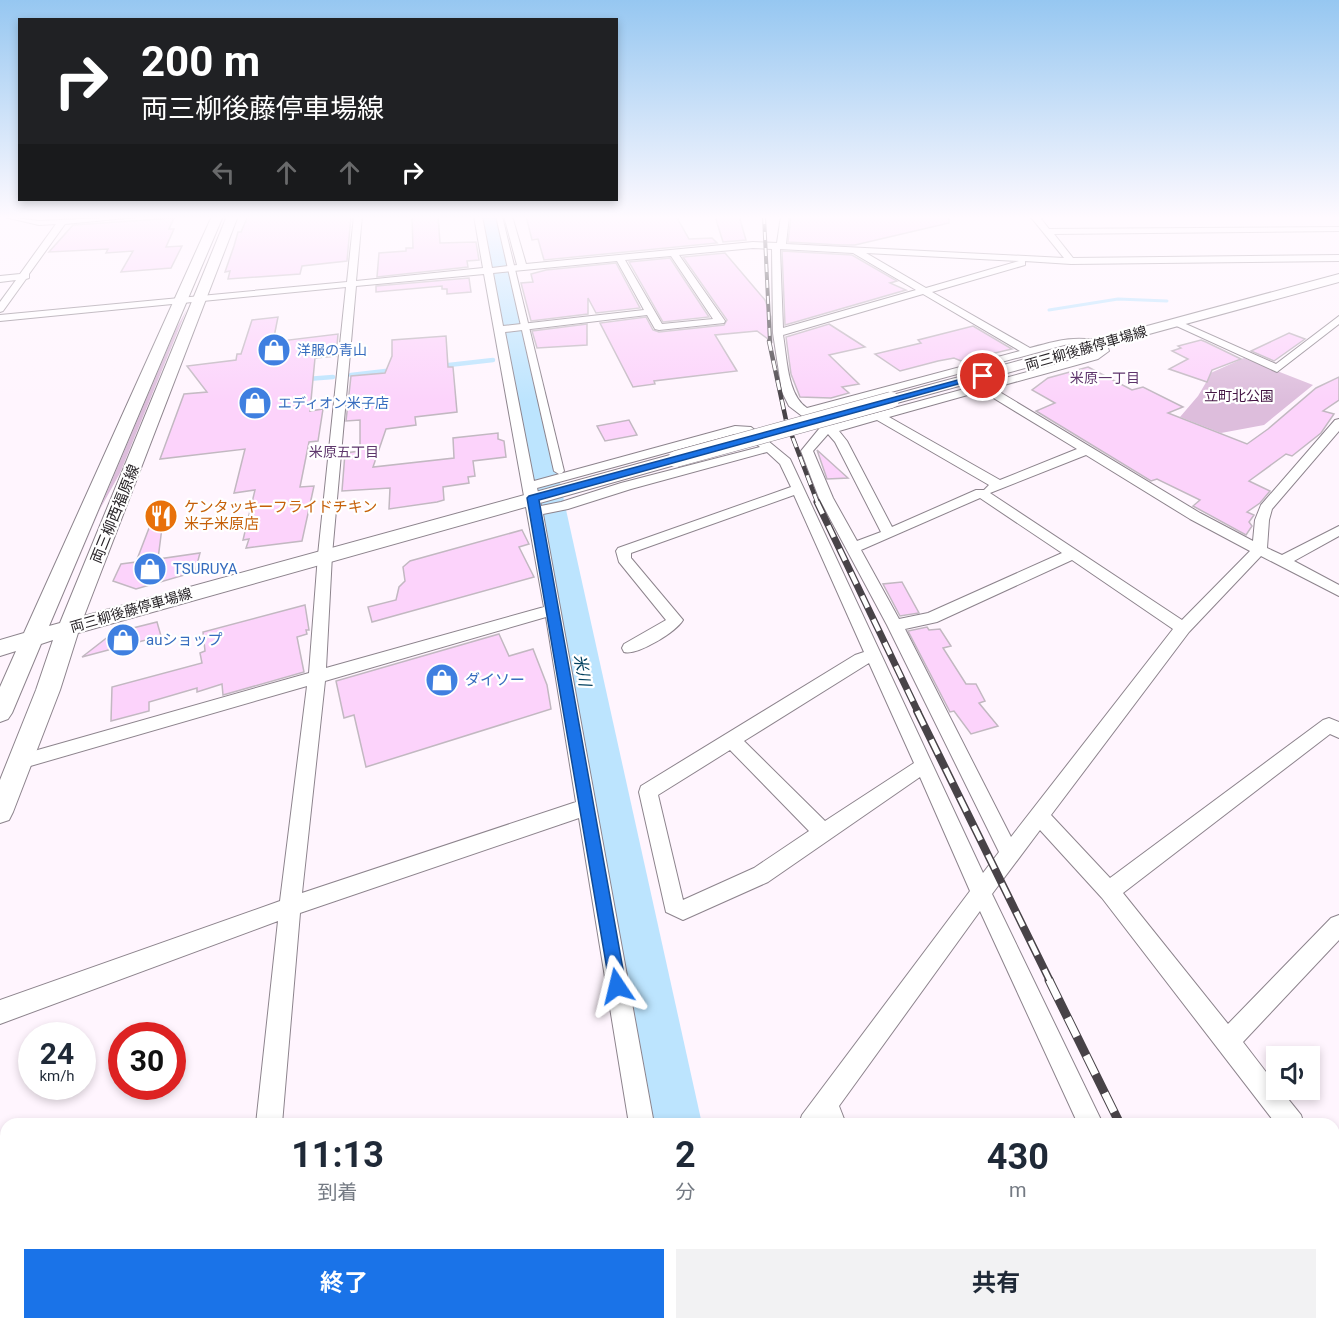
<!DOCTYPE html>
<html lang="ja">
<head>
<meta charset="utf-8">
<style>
	body { margin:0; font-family:Roboto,"Noto Sans JP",sans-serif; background:#f2f2f3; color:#1f2937; height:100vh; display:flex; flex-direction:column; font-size:22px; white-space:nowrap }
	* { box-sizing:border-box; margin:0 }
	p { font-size:20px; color:#747a83 }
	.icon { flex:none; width:33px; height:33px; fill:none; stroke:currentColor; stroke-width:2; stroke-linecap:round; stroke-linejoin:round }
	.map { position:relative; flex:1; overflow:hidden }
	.details { position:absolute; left:0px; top:1118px; width:1340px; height:212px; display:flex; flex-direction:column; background:#fff; border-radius:18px 18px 0 0; box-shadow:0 3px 9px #0003 }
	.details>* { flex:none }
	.guide { position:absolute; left:18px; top:18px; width:600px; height:183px; border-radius:0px; box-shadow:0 3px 9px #0003; background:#202124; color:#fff; overflow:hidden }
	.buttons { position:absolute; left:1266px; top:1046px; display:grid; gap:12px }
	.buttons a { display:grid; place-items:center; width:54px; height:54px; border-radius:0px; background:#fff; box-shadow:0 3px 9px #0003; font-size:30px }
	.speed { position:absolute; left:18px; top:1022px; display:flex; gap:12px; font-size:30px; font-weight:700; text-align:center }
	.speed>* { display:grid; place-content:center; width:78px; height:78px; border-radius:50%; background:#fff; box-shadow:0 3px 9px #0003; line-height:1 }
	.speed small { font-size:15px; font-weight:400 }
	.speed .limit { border:9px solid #d22; background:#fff; color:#111 }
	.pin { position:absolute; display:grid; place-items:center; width:51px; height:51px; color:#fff; margin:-26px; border:3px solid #fff; border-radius:50%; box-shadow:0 2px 6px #0007 }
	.me { position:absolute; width:66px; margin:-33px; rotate:350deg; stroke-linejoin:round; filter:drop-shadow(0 0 4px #0008) }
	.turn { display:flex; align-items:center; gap:21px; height:126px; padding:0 24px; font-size:27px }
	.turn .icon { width:78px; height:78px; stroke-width:2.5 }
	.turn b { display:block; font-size:42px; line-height:51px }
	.lanes { display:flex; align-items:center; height:57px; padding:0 24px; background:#0003; justify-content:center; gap:30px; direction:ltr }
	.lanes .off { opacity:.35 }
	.eta { display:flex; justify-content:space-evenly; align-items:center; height:102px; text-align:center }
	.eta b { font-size:36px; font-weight:700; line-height:42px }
	.action { display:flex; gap:12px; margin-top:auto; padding:12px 24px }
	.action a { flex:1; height:69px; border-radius:0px; background:#1a73e8; color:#fff; font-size:24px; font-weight:700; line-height:69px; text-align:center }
	.action a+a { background:#f2f2f3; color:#1f2937 }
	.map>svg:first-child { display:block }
</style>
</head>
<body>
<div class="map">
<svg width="1339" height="1328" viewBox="0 0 1339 1328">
	<rect width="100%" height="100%" fill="#fff5fe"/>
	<!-- green -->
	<g fill="#ddbddc">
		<path d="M187,309L120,473L100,509L63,596L176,329Z"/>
		<path d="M1244,358L1313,385L1264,425L1221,433L1180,417L1198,396L1208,379L1204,376Z"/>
	</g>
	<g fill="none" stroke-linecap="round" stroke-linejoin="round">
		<!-- stream-far1 -->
		<path stroke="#bce4fe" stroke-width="3" d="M1049,310L1118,299L1167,301"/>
		<!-- stream -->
		<g stroke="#bce4fe" stroke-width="4.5">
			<path d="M440,366L493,360"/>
			<path d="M351,375L394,370"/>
			<path d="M307,379L333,377"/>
		</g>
		<!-- river -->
		<g fill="#bce4fe" fill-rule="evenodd">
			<path d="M483,216H501L702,1124H647Z"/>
			<path d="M690,1323H754L755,1328H691Z"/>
		</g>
	</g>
	<!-- building -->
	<g fill="#fcd3fb" stroke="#c2b8c1" stroke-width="1.5">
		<path d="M248,216H351L347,261L302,266L300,274L228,279L230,271L225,272L234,246L238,232H241Z"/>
		<path d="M412,216H438L440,243L476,242L479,260L467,261L468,267L377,277L379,253L406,251V248H413Z"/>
		<path d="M526,216H676L689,239L712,238L717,243L544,260L538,239L532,240Z"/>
		<path d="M715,216H739L746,240L723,242Z"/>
		<path d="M791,216H949V223L855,245H841L788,242Z"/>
		<path d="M174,218L169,229H174L166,247L182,246L171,268L121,272L133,251L106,253L108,249L49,252L73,225Z"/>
		<path d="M782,251L852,255L897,281L890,283L906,290L785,325Z"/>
		<path d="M725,253L765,300L771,317L772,342L757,331L715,335L737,371L654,381L655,384L633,387L600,323L646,317L653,330L659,332L724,325L727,320L683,257Z"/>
		<path d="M670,258L709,317L663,322L629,262Z"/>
		<path d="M616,263L640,308L596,313L588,298V314L531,321L521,283L533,282L531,274L546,270Z"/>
		<path d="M469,278L471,292L447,294V289H442V286L376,292V286Z"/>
		<path d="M278,317L273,342L338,334L336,356L315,358L310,411L323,409L318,441L309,442L300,487L314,486L302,541L246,548L249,539L243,540L255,490L234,493L245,449L160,459L184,394L207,392L187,366L236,360L237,354H241L252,320Z"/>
		<path d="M587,324V345L537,348L532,331Z"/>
		<path d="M829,324L865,347L829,355L859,384L842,387L849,393L831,398L800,397L791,374L786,337Z"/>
		<path d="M973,326L1012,349L961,361L954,358L938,361L900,371L875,354L921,343L918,340Z"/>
		<path d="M1289,333L1305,339L1274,361L1251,351Z"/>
		<path d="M446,336L448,367H453L457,412L415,417L416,425L386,429L373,467L454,458L453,438L498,433V439L504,441L506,457L473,461L475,476L468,477L469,483L443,487L444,500L437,502L389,509L390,488L342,491L345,453L360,451V420L346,421L351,376L385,373L392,356V340Z"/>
		<path d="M1201,340L1206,342L1241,359L1212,370L1207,382L1169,369L1188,359L1172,351L1181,348L1178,346Z"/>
		<path d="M1088,367L1132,390L1143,387L1183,407L1168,413L1247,444L1268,429L1316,388L1339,377V400L1323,411L1334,414L1321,433L1292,456L1286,454L1249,481L1270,491L1260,503L1247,512L1254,515L1249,522L1252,526L1246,535L1193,506L1200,500L1157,479L1151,481L1036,411L1055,403L1032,390L1048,378Z"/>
		<path d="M629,420L637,435L605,441L597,426Z"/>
		<path d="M817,450L848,478L827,479Z"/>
		<path d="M159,502L165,504L158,559L200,553L195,572L136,589L113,581L121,564L136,562Z"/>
		<path d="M522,530L529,544L519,547L534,577L372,622L368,607L396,600L399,587L405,581L403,567L410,561Z"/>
		<path d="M902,582L919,613L900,616L883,584Z"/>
		<path d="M305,605L309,630H306L307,634L297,637L304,672L223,695L222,684L197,692V688L149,702V711L111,721L112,687L202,663L200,653L205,651L203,632Z"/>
		<path d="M157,622L161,636L82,657L113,633Z"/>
		<path d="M927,627L929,630L940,629L951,646L943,648L966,684H976L985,701L979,703L998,726L971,734L954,711L950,712L908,631Z"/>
		<path d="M499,634L509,656L533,649L547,685L551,709L366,767L354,715L344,718L336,681Z"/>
	</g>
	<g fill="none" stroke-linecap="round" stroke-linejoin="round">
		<!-- pedestrian casing -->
		<g stroke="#8d848d" stroke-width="2">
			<path id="pedestrian" d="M496,216H502L564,471L562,473L559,474L554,471Z"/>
		</g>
		<!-- minor casing -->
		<g stroke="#8d848d" stroke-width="2">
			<g id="minor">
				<path d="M0,216L39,221L147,216L65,224L29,274V278L26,279L3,311L0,312V302L16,280L0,282V276L20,274L56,224L39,225Z"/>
				<path d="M354,216H362L356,281L483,268L474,216H482L492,268L517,265L504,216H512L526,264L753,242L777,243L781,216H789L786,244L1064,258L1030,216H1039L1049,229L1339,227V231L1054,234L1073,258L1339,255V261L1071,264L1025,261V265L932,292L1030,348C1059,340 1076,335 1106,342L1109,351L1098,359L993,388L1200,513L1253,541L1255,520L1261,505L1335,420L1339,419V431L1272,509L1269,520L1267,548L1282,555L1339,526V536L1294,561L1339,585V596L1261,556L1189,632L1051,815L1110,878L1323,720L1329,718L1339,722V738L1330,734L1123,893L1228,1024L1331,918L1339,915V940L1243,1042L1276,1085V1089H1280L1301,1115L1304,1124H1276L1102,898L1040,830L992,894L1103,1124H1078L980,911L839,1106L846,1124H799L802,1115L970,891L920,777L768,882L683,920L666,912L639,792L641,786L855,655L864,652L794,495L631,553V558L683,620C676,632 637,656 624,652L622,648L624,644L666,620L619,562L616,551L618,548L791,487L780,464L767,452L631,489L568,509L543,514L654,1124H629L579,818L300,913L282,1124H256L278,921L0,1024V1000L280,901L307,686L20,769L14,767L11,762L14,757L20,755L309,673L318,555L346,287L0,321V315L347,282ZM753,248L772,249L773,333L782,392L789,406L819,429L801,451L819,498L887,625L999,852L983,873L790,459L751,427L735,426L534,481L505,332L647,315L655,329L659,330L724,323L725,321L679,255ZM780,249L853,253L916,290L783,328ZM866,253L1019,261L926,288ZM671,256L713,319L662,324L625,260ZM617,261L644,310L503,326L493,273ZM484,274L544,607L326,668L332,555L356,286ZM923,294L1020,351L807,408C787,395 787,357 783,335ZM1082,343L1097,346L1098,350L1090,355L831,425L814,413L1068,344ZM982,391L1077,449L1000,480L889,417ZM877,420L989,485L984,490H976L892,527L847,441L839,431ZM735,434H744L760,447L621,483L561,502L541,506L537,488ZM828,434L835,442L881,532L857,541L833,498L813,451ZM1086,455L1190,519L1250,551L1182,620L990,493ZM980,498L1062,553L928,613L899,619L861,550ZM1072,560L1173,629L1011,837L905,629L937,622ZM546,617L576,802L302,893L325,681ZM869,663L914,763L825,821L744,741ZM730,750L809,831L754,868L683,900L658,795Z"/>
				<path d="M1339,316V324L1277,372L1170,323L1179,321L1276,364Z"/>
				<path d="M1334,1164L1339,1166V1197L1334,1195Z"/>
				<path d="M236,1323H264L263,1328H235Z"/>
				<path d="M672,1323H700L701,1328H673Z"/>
				<path d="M909,1323H938L940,1328H911Z"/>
				<path d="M1171,1323H1199L1201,1328H1173Z"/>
			</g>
		</g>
		<!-- secondary casing -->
		<g stroke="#8d848d" stroke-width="2">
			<g id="secondary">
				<path d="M212,216H223L49,626L60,623L227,216H238L84,616L670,455H682L685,459L682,463L78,633L60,690L13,812L9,820L0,823V780L36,690L53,640L41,644L12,713L8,719L0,722V687L16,651L0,656V640L24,633Z"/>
				<path d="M1339,274V282L897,403H885L883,400L885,397Z"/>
			</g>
		</g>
		<!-- pedestrian -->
		<use href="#pedestrian" fill="#fff" fill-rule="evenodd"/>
		<!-- minor -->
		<use href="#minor" fill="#fff" fill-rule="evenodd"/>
		<!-- secondary -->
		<use href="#secondary" fill="#fff" fill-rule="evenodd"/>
		<!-- rail-far4 casing -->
		<g stroke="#484348" stroke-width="4">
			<path id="rail-far4" d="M764,216L770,342"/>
		</g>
		<!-- rail-far3 casing -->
		<g stroke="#484348" stroke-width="4.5">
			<path id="rail-far3" d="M769,341L786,420L818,504"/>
		</g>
		<!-- rail-far2 casing -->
		<g stroke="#484348" stroke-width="7">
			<path id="rail-far2" d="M817,502L918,712"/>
		</g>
		<!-- rail-far1 casing -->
		<g stroke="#484348" stroke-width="8">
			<path id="rail-far1" d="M917,711L1050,981"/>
		</g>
		<!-- rail casing -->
		<g stroke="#484348" stroke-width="9">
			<g id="rail">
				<path d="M1049,980L1120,1124"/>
				<path d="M1218,1323L1220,1328"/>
			</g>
		</g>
		<!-- rail-far4 -->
		<use href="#rail-far4" stroke="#fff" stroke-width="2" stroke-dasharray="8" stroke-linecap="butt"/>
		<!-- rail-far3 -->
		<use href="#rail-far3" stroke="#fff" stroke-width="3" stroke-dasharray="10" stroke-linecap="butt"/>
		<!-- rail-far2 -->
		<use href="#rail-far2" stroke="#fff" stroke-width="4.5" stroke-dasharray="13" stroke-linecap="butt"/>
		<!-- rail-far1 -->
		<use href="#rail-far1" stroke="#fff" stroke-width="5" stroke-dasharray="16" stroke-linecap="butt"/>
		<!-- rail -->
		<use href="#rail" stroke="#fff" stroke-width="7" stroke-dasharray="21" stroke-linecap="butt"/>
		<!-- secondary-bridge casing -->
		<g stroke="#8d848d" stroke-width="17" stroke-linecap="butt">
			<path id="secondary-bridge" d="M676,459L891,400"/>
		</g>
		<!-- secondary-bridge -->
		<use href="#secondary-bridge" stroke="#fff" stroke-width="16"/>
	</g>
	<!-- sky -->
	<linearGradient id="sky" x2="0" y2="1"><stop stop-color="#96c7f1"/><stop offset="0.54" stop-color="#fffaff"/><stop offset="1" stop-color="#fffaff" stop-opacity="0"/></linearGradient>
	<rect width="1339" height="402" fill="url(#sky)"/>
	<!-- route -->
	<path fill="#1a73e8" stroke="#114b97" stroke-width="1.5" d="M980,374L987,376L539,500L626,986L624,993L617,996L611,993L527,498L529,496Z"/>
	<!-- icons -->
	<defs>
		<g id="shop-disc" transform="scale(1.725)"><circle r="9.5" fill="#3f7fe0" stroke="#fff"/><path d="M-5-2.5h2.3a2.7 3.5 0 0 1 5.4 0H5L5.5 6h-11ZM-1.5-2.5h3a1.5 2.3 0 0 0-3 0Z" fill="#fff"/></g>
		<g id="restaurant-disc" transform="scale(1.725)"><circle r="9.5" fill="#e8710a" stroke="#fff"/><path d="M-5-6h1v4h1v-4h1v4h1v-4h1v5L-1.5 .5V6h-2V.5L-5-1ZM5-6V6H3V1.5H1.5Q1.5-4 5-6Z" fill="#fff"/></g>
	</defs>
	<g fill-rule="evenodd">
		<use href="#shop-disc" x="274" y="350"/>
		<use href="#shop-disc" x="255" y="403"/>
		<use href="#restaurant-disc" x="161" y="516"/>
		<use href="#shop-disc" x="150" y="569"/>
		<use href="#shop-disc" x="123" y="640"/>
		<use href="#shop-disc" x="442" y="680"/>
	</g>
	<g text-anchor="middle" stroke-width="4.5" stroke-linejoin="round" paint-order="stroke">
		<!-- far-street labels -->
		<g font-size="14" fill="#282428" stroke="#fff">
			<text transform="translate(1086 348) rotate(-16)" y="5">両三柳後藤停車場線</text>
			<text transform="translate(131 610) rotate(-16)" y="5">両三柳後藤停車場線</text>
		</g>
		<!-- far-shop labels -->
		<g font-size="14" fill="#366cbe" stroke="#fff" text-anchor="start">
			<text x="297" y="355">洋服の青山</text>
			<text x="278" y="408">エディオン米子店</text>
		</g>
		<!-- far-neighbourhood labels -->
		<g font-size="14" fill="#5e366c" stroke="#fff">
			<text x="1105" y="383">米原一丁目</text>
			<text x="344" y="457">米原五丁目</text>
		</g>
		<!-- far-park labels -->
		<g font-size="14" fill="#441544" stroke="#fff">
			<text x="1239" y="401">立町北公園</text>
		</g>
		<!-- food labels -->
		<g font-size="15" fill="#c56008" stroke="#fff" text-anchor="start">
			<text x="184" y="512">ケンタッキーフライドチキン<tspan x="184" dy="17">米子米原店</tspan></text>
		</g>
		<!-- street labels -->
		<g font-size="15" fill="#282428" stroke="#fff">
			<text transform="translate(115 514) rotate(-68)" y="5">両三柳西福原線</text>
		</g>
		<!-- shop labels -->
		<g font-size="15" fill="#366cbe" stroke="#fff" text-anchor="start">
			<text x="173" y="574">TSURUYA</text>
			<text x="146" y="645">auショップ</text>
			<text x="465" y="685">ダイソー</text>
		</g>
		<!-- water labels -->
		<g font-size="16" font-style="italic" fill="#00405f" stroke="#fff">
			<text transform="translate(583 670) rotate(79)" y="6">米川</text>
		</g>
	</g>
</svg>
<div class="buttons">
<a><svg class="icon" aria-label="sound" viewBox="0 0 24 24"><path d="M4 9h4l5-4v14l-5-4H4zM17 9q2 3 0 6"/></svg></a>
</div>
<div class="speed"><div>24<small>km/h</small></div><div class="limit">30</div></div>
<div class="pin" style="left:983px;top:376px;background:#d93025"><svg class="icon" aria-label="arrive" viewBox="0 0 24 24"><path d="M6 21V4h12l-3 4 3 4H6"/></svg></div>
<svg class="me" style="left:617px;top:986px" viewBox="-20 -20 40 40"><path d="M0-17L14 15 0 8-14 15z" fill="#1a73e8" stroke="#fff" stroke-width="4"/></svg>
<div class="guide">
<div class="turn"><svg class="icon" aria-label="right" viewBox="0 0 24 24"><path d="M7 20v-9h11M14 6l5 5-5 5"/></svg><div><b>200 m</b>両三柳後藤停車場線</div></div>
<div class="lanes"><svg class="icon off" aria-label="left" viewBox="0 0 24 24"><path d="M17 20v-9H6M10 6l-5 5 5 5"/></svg><svg class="icon off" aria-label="ahead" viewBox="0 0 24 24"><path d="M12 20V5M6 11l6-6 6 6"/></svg><svg class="icon off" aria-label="ahead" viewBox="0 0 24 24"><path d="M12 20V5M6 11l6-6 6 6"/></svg><svg class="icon" aria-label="right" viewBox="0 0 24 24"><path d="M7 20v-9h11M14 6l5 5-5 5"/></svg></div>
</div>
<section class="details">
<div class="eta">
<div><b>11:13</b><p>到着</p></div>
<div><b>2</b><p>分</p></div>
<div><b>430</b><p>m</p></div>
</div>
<div class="action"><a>終了</a><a>共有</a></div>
</section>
</div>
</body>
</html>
